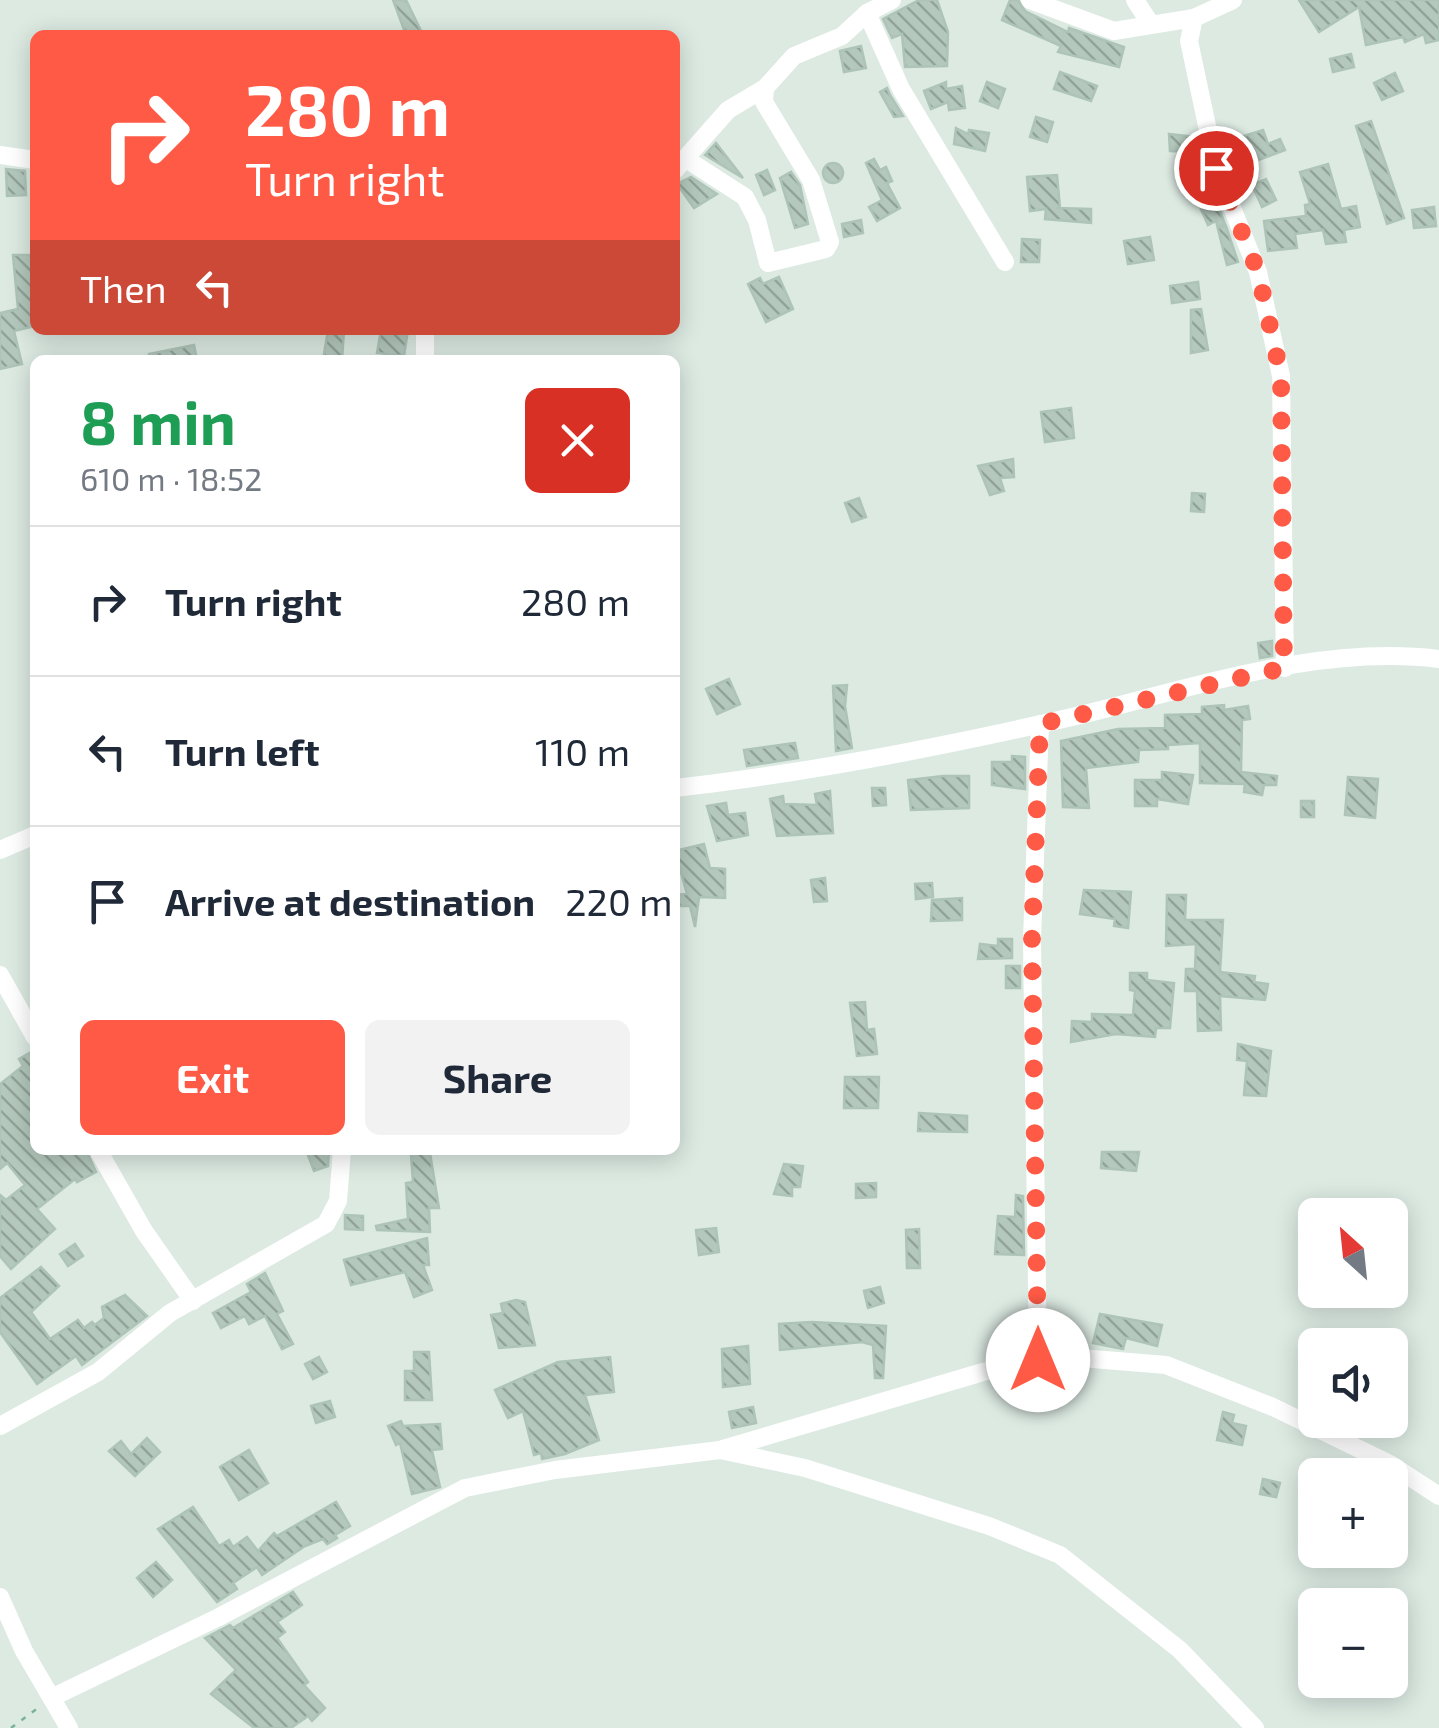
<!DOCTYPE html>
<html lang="en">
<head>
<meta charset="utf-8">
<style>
	body { margin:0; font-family:"Exo 2",sans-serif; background:#f2f2f3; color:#1f2937; height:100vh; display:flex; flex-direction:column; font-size:38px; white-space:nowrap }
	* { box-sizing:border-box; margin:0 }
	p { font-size:32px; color:#747a83 }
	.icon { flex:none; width:55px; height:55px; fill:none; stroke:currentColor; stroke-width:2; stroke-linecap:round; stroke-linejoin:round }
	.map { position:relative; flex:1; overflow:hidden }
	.panel { position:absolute; left:30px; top:355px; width:650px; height:800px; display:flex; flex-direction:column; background:#fff; border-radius:15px; box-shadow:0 5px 25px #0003 }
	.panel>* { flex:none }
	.hud { position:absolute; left:30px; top:30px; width:650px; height:305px; border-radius:15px; box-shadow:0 5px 25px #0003; background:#ff5a45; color:#fff; overflow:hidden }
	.needle { width:65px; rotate:333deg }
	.buttons { position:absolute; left:1298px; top:1198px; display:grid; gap:20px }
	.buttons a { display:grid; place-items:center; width:110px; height:110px; border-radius:15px; background:#fff; box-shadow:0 5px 25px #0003; font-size:50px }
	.pin { position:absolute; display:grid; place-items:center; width:85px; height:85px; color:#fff; margin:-42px; border:5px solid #fff; border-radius:50%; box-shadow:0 2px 10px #0007 }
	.me { position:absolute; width:110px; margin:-55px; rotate:0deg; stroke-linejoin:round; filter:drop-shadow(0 0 8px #0008) }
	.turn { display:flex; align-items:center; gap:35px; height:210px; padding:0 50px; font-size:45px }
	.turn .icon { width:130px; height:130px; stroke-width:2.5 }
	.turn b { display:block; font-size:70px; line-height:85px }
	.then { display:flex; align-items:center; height:95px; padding:0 50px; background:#0003; gap:20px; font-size:38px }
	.round { display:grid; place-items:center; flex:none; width:105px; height:105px; border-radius:15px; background:#f2f2f3 }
	.overview { display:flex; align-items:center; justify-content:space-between; height:170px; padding:0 50px }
	h1 { font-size:60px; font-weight:700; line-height:75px; color:#1e9e55 }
	.primary-button { display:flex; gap:20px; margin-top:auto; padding:20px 50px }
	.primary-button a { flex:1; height:115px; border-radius:15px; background:#ff5a45; color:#fff; font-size:40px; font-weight:700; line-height:115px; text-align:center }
	.primary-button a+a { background:#f2f2f3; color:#1f2937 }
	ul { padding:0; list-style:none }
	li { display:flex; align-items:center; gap:30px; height:150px; padding:0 50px; border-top:2px solid #e0e1e3 }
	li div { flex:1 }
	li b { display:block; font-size:38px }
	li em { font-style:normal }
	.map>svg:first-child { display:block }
</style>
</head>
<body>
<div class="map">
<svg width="1439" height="1728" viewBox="0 0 1439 1728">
	<defs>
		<pattern id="building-back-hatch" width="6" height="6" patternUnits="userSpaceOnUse" patternTransform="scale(2.5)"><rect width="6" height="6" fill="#b4c8bd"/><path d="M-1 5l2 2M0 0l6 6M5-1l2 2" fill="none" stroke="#92a49a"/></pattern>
	</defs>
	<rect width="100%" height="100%" fill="#dceae2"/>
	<!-- building -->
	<g fill="url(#building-back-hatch)" stroke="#aec4b8" stroke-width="2.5">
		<path d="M393,0H406L423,35H406Z"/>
		<path d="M919,0H937L948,32L947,66L905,67L902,34L892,38L883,19Z"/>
		<path d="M1010,0H1018L1025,11L1068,32L1069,28L1124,47L1119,67L1058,52L1061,46L1002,20Z"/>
		<path d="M1299,0H1439V40L1426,43L1424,34L1405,42L1403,37L1366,45L1359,7L1319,32Z"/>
		<path d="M861,46L866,68L844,72L840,51Z"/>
		<path d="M1351,54L1354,67L1333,72L1330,59Z"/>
		<path d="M1060,72L1097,86L1091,101L1054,89Z"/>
		<path d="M1395,73L1403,91L1382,100L1374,83Z"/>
		<path d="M946,82V89L962,86L965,108L949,110L948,102L931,109L924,91Z"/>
		<path d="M987,82L1005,89L998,108L980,101Z"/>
		<path d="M887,88L890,95L903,116L894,117L880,92Z"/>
		<path d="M1036,117L1053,122L1047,142L1030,137Z"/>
		<path d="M1371,121L1404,218L1387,224L1356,126Z"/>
		<path d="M956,128L968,134L969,130L989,133L985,151L954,144Z"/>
		<path d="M1263,130L1268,144L1280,139L1285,150L1245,165L1237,138Z"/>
		<path d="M1169,134L1197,137L1195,152L1170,151Z"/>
		<path d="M716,143L733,165L743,178L705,155Z"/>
		<path d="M874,159L880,170L886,167L892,181L887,183L900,208L877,221L869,207L882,200L866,163Z"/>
		<circle cx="833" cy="173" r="10"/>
		<path d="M1328,164L1341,209L1356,206L1360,227L1344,230L1346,242L1326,244L1323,230L1295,234L1297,248L1268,251L1264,221L1306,216L1305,205L1310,204L1300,172Z"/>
		<path d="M6,169L25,171L26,195L7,196Z"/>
		<path d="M767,170L775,190L764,195L756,175Z"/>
		<path d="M791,172L800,185L808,224L795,228L780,178Z"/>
		<path d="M1057,175L1060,208H1056L1091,209V223L1045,219L1046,209L1030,211L1027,177Z"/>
		<path d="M691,177L717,194L694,208L677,184Z"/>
		<path d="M1266,179L1276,200L1262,207L1252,185Z"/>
		<path d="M1216,200L1225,224L1218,227L1226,226L1238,262L1227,265L1216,221L1208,225L1200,207Z"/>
		<path d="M1434,207L1436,226L1414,228L1412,210Z"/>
		<path d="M861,220L863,233L844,237L842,224Z"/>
		<path d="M1150,237L1154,260L1128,264L1124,241Z"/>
		<path d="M1022,239L1040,240L1039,262H1021Z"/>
		<path d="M13,255H35V326L14,331L22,364L0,369V313L18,309Z"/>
		<path d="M779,277L793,309L766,322L748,284L760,278L763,284Z"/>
		<path d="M1198,282L1200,299L1172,303L1170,286Z"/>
		<path d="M1201,309L1208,350L1191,353V310Z"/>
		<path d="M328,330H344L342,360H323Z"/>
		<path d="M381,330H408L404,356L377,353Z"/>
		<path d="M194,345L197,360H149V354Z"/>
		<path d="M1071,408L1074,438L1045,442L1041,412Z"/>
		<path d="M1013,459L1014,477L1000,478L1004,491L990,495L978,466Z"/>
		<path d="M1192,493L1205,494L1204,512L1191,511Z"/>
		<path d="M859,498L866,517L852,522L845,503Z"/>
		<path d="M1272,641V656L1260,658L1258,643Z"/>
		<path d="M729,679L740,704L717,714L706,689Z"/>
		<path d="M847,685L845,706L852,748L836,751L833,686Z"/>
		<path d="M1224,705V710L1248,706L1250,719L1242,720L1241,772L1277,776L1276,785H1264L1262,795L1244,792L1245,784L1200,783V743L1168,745V749L1139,750L1138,762L1086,768L1089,808L1063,807L1061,741L1118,729L1165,728V715L1202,714V707Z"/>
		<path d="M795,743L798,758L747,766L744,750Z"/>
		<path d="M1012,756L1025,757V789L992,785V762H1012Z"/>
		<path d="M1162,772L1193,775L1188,804L1157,799V806H1135V780H1162Z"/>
		<path d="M943,776H969V808L911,810L908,780Z"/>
		<path d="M1348,777L1378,779L1375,818L1345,815Z"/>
		<path d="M872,788H885L886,805L873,806Z"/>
		<path d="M830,791L833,833L777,836L770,799L783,796L784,804L817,805L815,794Z"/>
		<rect x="1301" y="801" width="13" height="16"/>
		<path d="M726,803L728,815L745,813L748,835L717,841L707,806Z"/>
		<path d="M704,844L710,868L725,869V898L699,897L695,927L690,906H675V895L687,894L675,851Z"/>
		<path d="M825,878L827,901L814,902L811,880Z"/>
		<path d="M932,883L933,897L916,899L915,884Z"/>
		<path d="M1084,890L1131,892L1128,928L1114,926L1115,919L1080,914Z"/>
		<path d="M1167,895H1186L1185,920H1223L1220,972L1255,976L1254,982L1268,984L1265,1000L1220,996L1221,1030L1198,1031L1197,991H1185L1186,969H1195L1196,944L1166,946Z"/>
		<path d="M962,898V920L931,921L932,900Z"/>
		<path d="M998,939H1012V958L978,959L980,944L998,946Z"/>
		<rect x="1006" y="966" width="14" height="22"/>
		<path d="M1130,973H1147V980L1174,983L1170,1028H1156L1155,1037L1116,1034L1071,1042L1072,1021L1092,1022V1014L1133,1015L1135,991L1130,990Z"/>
		<path d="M865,1002L867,1030L874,1029L877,1054L857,1056L850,1003Z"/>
		<path d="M1238,1044L1271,1051L1266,1096L1244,1095L1247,1061L1237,1060Z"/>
		<path d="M31,1052L35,1057V1150H86L96,1172L77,1182L75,1179L37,1209L55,1229L11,1269L0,1256V1195L6,1200L25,1185L7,1163L0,1169V1084L23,1066L19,1059Z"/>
		<path d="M845,1077H879L878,1108H844Z"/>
		<path d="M919,1113L967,1116V1132L918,1131Z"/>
		<path d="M306,1150H329L328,1166L314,1171Z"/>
		<path d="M1102,1152H1139L1136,1171L1101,1168Z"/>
		<path d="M430,1153L439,1208H429L430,1232L377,1230L376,1226L408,1219L406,1183L413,1182L411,1154Z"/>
		<path d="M784,1164L803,1166L800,1187H792V1196L774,1194Z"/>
		<path d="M876,1183V1197L856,1198V1184Z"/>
		<path d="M1016,1195L1023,1196L1024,1255L995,1254L998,1216L1015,1217Z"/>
		<path d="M345,1215L363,1216V1230L345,1229Z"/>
		<path d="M716,1228L719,1252L699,1255L696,1230Z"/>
		<path d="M919,1229L920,1268H907L906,1230Z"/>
		<path d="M427,1238L429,1265H423L432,1290L414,1297L405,1272L351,1285L344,1260Z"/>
		<path d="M75,1244L83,1256L68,1266L60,1254Z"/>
		<path d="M41,1267L59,1286L31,1312L50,1339L78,1320L84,1328L92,1322L95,1325L104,1318L102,1307L125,1295L147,1316L82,1365L76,1356L37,1384L0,1332V1298Z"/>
		<path d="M265,1273L283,1311L277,1314L293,1344L282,1349L265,1316L249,1324L245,1316L221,1328L213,1313L251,1292L247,1284Z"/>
		<path d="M880,1287L884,1303L868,1308L864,1291Z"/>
		<path d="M516,1300L525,1302L535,1345L499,1348L491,1315L503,1313L501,1304Z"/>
		<path d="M1100,1314L1162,1325L1157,1346L1126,1338L1123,1349L1093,1343Z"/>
		<path d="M812,1322L886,1326L883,1378H875L873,1345L862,1342L780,1350L779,1324Z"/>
		<path d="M748,1346L750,1384L723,1387L722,1349Z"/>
		<path d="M414,1352H429L432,1400H405V1371H414Z"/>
		<path d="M319,1357L327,1372L313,1379L305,1364Z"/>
		<path d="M610,1357L614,1392L585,1395L599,1440L565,1454L542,1459L541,1453L534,1455L523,1411L508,1418L495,1390L558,1362Z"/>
		<path d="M330,1401L335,1417L316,1423L311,1406Z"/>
		<path d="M753,1407L756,1423L732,1428L729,1412Z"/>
		<path d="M1223,1412L1234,1415L1232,1423L1246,1426L1242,1445L1217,1440Z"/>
		<path d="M401,1421L403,1426L440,1424L442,1449L432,1450L440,1487L412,1494L400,1443L396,1445L388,1426Z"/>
		<path d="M147,1438L160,1452L135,1476L109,1451L121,1441L131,1454Z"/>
		<path d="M249,1450L268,1483L239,1500L220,1467Z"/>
		<path d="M1263,1479L1280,1483L1276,1497L1260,1494Z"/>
		<path d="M336,1502L350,1526L335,1535L337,1538L327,1544L323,1539L305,1546L262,1575L257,1567L233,1583L237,1589L217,1602L158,1529L193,1507L219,1546L229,1540L233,1547L247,1537L258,1551L274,1533L277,1536Z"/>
		<path d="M156,1562L172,1580L153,1597L137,1578Z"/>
		<path d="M293,1592L302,1605L277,1622L285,1632L277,1638L308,1682L304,1685L325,1708L312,1721L308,1716L291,1728H254L211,1694L236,1670L205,1638L230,1625L233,1628Z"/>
	</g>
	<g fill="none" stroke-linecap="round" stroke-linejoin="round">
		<!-- path -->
		<path stroke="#78b298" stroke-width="2.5" stroke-dasharray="5 8" stroke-linecap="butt" d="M11,1728L38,1708"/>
		<!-- minor -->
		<g stroke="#fff" stroke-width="18">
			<path d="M1030,0L1114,31L1194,18L1233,0"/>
			<path d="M1135,0L1150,23"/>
			<path d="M867,13L901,89L1005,262"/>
			<path d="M1194,18L1189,41L1216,168L1258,272L1281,376L1285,668"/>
			<path d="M0,155L35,160"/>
			<path d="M686,159L745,197L757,220L768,263L826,249L830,242L811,180L764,102L765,88"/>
			<path d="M675,170L728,110L765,88L794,56L842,36L867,13L892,0"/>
			<path d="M425,360V330"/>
			<path d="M675,788C808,773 942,747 1072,717C1190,689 1318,644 1439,659"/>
			<path d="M0,850L35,835"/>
			<path d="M0,975L35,1037"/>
			<path d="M98,1150L144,1231L193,1301"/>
			<path d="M1038,1360L1032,939L1040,724"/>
			<path d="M0,1426L98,1372L170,1313L326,1224L338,1201L342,1150"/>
			<path d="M723,1449L983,1372L1056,1356L1166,1365L1273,1407L1390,1464L1439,1496"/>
			<path d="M0,1597L24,1651L69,1728"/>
			<path d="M53,1697L217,1618L465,1488L555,1470L720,1450L805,1468L989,1526L1060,1555L1180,1650L1255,1728"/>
		</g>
	</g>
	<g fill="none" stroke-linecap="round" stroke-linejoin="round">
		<!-- route -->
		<path stroke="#ff5a45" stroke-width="18" stroke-dasharray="0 32.4" d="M1038,1360L1032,939L1040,724L1284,668L1281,376L1258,272L1216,168"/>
	</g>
</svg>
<div class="buttons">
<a><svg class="needle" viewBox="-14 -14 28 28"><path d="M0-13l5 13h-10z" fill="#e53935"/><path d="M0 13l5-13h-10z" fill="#747a83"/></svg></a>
<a><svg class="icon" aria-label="sound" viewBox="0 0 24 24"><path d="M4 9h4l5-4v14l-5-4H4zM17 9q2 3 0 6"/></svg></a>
<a>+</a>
<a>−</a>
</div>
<div class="pin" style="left:1216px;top:168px;background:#d93025"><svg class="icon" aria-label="arrive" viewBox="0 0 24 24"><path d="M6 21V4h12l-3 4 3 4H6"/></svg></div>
<svg class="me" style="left:1038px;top:1360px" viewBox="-20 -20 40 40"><circle r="19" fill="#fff"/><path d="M0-13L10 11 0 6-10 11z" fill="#ff5a45"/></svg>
<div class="hud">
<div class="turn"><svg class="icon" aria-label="right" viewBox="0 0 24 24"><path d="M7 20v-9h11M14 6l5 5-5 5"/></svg><div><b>280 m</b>Turn right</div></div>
<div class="then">Then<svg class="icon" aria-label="left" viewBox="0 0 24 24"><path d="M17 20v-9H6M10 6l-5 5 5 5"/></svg></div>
</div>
<section class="panel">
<div class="overview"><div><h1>8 min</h1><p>610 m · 18:52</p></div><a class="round" style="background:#d93025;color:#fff"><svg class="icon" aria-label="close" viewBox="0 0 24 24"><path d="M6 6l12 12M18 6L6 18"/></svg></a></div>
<ul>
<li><svg class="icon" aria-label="right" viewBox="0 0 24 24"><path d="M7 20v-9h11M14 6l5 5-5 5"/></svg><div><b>Turn right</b></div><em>280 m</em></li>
<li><svg class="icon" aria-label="left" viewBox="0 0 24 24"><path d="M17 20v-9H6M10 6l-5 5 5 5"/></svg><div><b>Turn left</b></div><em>110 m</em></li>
<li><svg class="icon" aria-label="arrive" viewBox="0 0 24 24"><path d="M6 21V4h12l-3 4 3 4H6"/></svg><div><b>Arrive at destination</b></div><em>220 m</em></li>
</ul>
<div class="primary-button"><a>Exit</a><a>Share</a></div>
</section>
</div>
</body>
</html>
